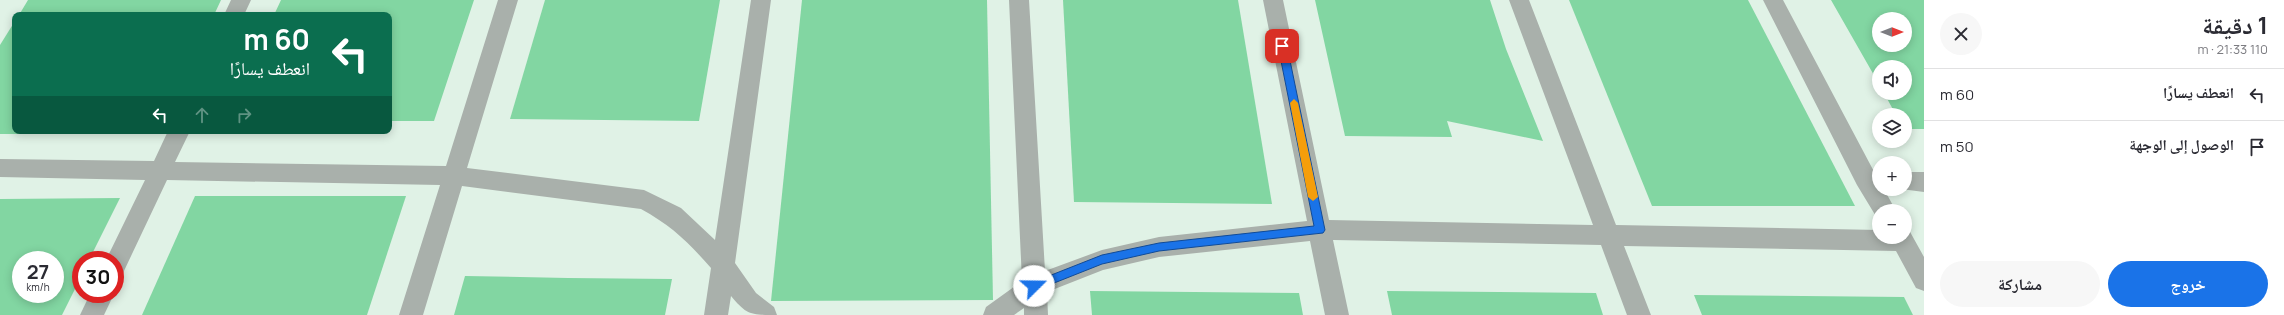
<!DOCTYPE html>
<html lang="ar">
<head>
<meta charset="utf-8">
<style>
	body { margin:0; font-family:Manrope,"Noto Naskh Arabic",sans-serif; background:#f7f7f7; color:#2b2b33; direction:rtl; height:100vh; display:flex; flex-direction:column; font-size:15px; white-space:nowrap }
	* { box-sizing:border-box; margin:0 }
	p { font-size:13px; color:#7c7c81 }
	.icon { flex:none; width:22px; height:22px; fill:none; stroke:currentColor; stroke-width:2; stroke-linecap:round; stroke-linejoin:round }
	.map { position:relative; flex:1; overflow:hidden; direction:ltr }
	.drawer { display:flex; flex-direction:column; background:#fff; width:360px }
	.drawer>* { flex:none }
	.top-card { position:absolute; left:12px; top:12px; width:380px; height:122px; border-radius:8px; box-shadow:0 2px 10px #0003; direction:rtl; background:#0b6e4f; color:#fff; overflow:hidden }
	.needle { width:26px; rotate:90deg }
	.tools { position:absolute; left:1872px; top:12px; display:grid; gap:8px }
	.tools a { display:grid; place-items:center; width:40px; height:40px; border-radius:50%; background:#fff; box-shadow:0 2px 10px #0003; font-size:20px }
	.speed { position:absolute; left:12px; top:251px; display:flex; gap:8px; font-size:20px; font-weight:700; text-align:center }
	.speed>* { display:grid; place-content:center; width:52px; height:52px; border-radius:50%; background:#fff; box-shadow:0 2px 10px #0003; line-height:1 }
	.speed small { font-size:10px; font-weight:400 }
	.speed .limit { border:6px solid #d22; background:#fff; color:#111 }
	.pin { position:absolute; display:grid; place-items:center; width:34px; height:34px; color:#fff; margin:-17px; border-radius:8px; box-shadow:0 2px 6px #0006 }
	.me { position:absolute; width:44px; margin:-22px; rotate:68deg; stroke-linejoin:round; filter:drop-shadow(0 0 3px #0008) }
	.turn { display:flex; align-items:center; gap:14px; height:84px; padding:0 16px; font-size:18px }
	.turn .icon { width:52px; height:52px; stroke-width:2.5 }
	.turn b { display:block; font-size:28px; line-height:34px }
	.lanes { display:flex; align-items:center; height:38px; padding:0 16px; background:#0003; justify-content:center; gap:20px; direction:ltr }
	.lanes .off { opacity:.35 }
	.round { display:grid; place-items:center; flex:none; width:42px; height:42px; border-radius:21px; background:#f7f7f7 }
	.head { display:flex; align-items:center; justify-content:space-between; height:68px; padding:0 16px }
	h1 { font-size:24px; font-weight:700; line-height:30px }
	.action { display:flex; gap:8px; margin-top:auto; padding:8px 16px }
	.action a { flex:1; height:46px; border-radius:24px; background:#1a73e8; color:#fff; font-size:16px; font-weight:700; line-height:46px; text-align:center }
	.action a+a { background:#f7f7f7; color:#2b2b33 }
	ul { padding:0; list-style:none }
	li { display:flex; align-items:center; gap:12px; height:52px; padding:0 16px; border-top:1px solid #e1e1e2 }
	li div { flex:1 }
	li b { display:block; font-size:15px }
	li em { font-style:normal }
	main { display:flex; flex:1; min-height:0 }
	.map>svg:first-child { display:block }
</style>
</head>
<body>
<main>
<section class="drawer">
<div class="head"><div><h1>1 دقيقة</h1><p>110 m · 21:33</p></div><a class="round"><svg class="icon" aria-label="close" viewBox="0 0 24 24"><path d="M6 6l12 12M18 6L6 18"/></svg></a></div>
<ul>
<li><svg class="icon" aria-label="left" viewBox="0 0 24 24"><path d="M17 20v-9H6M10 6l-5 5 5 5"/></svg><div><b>انعطف يسارًا</b></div><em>60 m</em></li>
<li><svg class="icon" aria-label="arrive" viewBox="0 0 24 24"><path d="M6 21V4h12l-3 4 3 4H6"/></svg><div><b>الوصول إلى الوجهة</b></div><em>50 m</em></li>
</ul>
<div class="action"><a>خروج</a><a>مشاركة</a></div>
</section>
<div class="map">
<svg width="1924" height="315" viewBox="0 0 1924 315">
	<rect width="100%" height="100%" fill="#e0f2e6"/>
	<!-- building -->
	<g fill="#82d6a2" fill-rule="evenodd">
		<path d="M28,0H221L214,15H19Z"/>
		<path d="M281,0H474L434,121H389V15H274Z"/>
		<path d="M545,0H720L699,121L510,119Z"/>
		<path d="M802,0H987L993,300L771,301Z"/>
		<path d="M1063,0H1238L1272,204L1074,202Z"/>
		<path d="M1315,0H1490L1506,49L1543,141L1447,121L1452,137L1345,136Z"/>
		<path d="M1569,0H1748L1855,206H1652Z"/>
		<path d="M1831,0H1924V129H1905V115H1896L1884,93H1905V67H1879V84ZM1879,19H1905V45H1879Z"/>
		<path d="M15,21V131H157L155,134H0V45Z"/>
		<path d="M195,196H406L367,315H142Z"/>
		<path d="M120,198L89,260H81V277L62,315H0V199ZM21,260H55V294H21Z"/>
		<path d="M465,276L568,278L672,279L665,315H454Z"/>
		<path d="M1090,291L1299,293L1303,315H1092Z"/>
		<path d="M1387,291L1596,293L1603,315H1392Z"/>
		<path d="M1694,295L1904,297L1913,315H1702Z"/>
	</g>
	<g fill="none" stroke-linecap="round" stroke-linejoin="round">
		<!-- minor -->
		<g fill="#a9b0ab" fill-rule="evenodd">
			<path d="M231,0H251L244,15H224Z"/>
			<path d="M498,0H518L467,168L644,190L681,208L715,240L751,0H771L735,263L756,293L774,307L777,315C750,315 747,315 731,296L728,315H704L711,268C688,242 672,226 641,209L462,186L423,315H399L440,185L167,180L123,273L115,276V260H106L145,180L0,177V159L154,161L168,131H190L175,162L446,166Z"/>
			<path d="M1009,0H1029L1045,271L1102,250L1159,237L1307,221L1263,0H1283L1329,220L1593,225L1509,0H1529L1616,225L1879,230V237H1905V228L1909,230L1924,257V291L1916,288L1896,251L1624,246L1651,315H1627L1601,245L1333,240L1349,315H1325L1310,241L1159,257L1103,270L1047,292L1048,315H1024V308L1014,315H983L986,307L1022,281Z"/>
			<path d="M1763,0H1783L1879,181V189H1884L1896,211H1879V219L1877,218L1857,185Z"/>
			<path d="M1905,172H1924V192L1901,189H1905Z"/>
			<path d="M90,294H114L104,315H80Z"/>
		</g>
	</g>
	<!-- route -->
	<path fill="#1a73e8" stroke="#114b97" d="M1282,43L1287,46L1325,230L1323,233L1159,251L1102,264L1034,291L1031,290V283L1102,255L1159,243L1314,226L1278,46Z"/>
	<!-- slow -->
	<path fill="#f59e0b" d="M1294,99L1298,103L1318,197L1313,201L1308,197L1290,103Z"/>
</svg>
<div class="tools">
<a><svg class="needle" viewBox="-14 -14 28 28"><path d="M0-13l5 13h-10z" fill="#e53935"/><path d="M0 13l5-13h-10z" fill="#7c7c81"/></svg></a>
<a><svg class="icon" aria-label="sound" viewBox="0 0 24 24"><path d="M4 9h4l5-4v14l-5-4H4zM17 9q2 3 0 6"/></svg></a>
<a><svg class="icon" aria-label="layers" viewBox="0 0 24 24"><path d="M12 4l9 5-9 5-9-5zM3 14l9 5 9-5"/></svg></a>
<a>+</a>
<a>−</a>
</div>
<div class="speed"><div>27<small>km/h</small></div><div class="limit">30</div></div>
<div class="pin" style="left:1282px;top:46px;background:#d93025"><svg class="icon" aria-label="arrive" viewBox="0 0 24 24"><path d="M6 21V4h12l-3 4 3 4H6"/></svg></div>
<svg class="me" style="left:1034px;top:286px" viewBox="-20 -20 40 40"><circle r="19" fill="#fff"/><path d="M0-13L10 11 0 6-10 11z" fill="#1a73e8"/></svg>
<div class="top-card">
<div class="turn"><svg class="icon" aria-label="left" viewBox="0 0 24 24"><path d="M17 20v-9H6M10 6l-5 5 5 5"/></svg><div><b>60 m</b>انعطف يسارًا</div></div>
<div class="lanes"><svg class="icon" aria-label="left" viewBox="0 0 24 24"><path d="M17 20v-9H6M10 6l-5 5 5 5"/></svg><svg class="icon off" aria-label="ahead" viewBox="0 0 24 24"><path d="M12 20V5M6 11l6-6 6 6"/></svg><svg class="icon off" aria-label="right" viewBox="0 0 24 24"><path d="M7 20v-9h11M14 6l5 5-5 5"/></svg></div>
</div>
</div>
</main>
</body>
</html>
